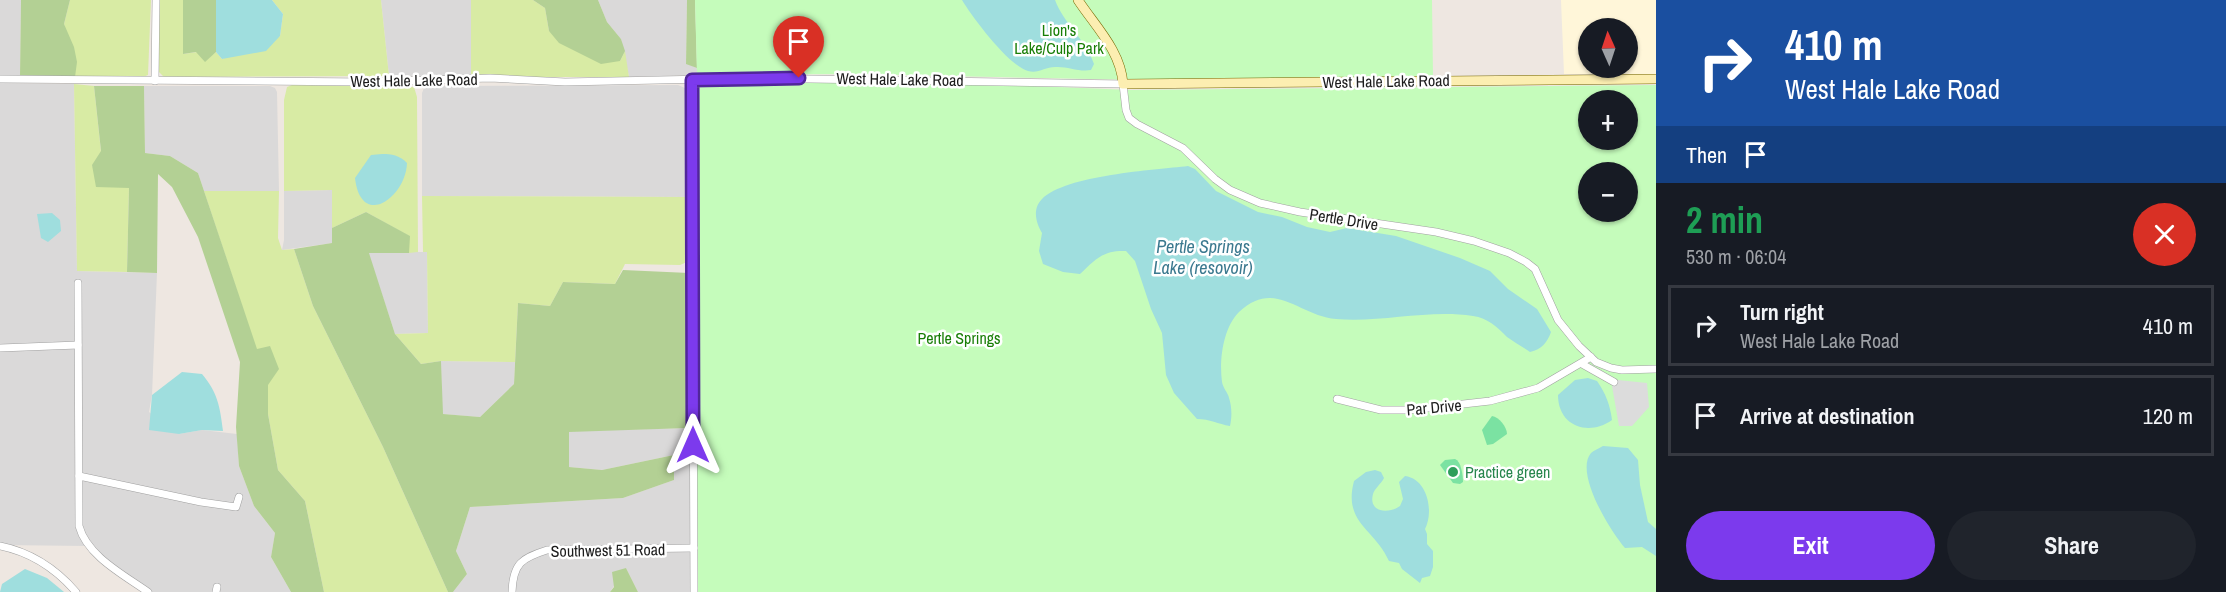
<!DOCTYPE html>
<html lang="en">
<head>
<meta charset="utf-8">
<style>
	body { margin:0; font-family:"Archivo Narrow",sans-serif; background:#20242c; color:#f1f3f6; height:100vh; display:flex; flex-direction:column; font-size:22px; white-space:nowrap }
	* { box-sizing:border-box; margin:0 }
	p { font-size:20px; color:#9ea1a6 }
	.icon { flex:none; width:33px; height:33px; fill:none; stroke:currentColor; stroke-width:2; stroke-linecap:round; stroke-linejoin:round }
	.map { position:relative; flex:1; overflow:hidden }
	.drawer { display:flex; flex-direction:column; background:#171b24; width:570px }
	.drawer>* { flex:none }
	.hud { background:#1a4fa0; color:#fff; overflow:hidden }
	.needle { width:39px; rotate:357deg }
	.fabs { position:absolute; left:1578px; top:18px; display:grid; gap:12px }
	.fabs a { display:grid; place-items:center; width:60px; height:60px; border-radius:50%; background:#171b24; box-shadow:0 2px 4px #0004; font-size:30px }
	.pin { position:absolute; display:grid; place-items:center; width:51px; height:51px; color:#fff; margin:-62px -26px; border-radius:50% 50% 50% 0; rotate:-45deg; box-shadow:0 0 6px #0007 }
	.pin .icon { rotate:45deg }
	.me { position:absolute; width:66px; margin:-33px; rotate:0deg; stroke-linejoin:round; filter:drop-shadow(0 0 4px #0008) }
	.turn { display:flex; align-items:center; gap:21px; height:126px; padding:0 30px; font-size:27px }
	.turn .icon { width:78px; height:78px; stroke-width:2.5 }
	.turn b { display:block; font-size:42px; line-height:51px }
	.then { display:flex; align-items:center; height:57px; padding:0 30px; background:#0003; gap:12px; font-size:22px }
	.round { display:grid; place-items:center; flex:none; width:63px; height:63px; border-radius:32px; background:#20242c }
	.headline { display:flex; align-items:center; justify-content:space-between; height:102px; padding:0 30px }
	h1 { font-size:36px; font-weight:700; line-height:45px; color:#1e9e55 }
	.primary-button { display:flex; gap:12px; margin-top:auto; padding:12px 30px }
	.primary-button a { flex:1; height:69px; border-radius:36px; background:#7c3aed; color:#fff; font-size:24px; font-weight:700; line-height:69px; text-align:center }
	.primary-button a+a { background:#20242c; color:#f1f3f6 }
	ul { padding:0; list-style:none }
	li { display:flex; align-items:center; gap:18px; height:81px; margin:0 12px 9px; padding:0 18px; border:3px solid #363941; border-radius:0px }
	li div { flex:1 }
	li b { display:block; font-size:22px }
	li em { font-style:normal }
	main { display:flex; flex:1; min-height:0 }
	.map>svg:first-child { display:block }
</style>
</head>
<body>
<main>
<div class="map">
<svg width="1656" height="592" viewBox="0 0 1656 592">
	<rect width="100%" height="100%" fill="#eee7e1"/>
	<!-- residential -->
	<g fill="#dad9d9">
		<path d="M0,0H21L20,76H0Z"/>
		<path d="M381,0H471V77L389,76Z"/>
		<path d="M598,0H687L686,63L697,68V75L629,77L621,39L607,22Z"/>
		<path d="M0,83L74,84L77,271L157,273L152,395L149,412L179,434L202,430L237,434L239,466L254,506L275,533L271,557L291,592H150L88,546L0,545Z"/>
		<path d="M678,85L685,88L688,92L690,100V197L422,196V93L424,88L429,86Z"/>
		<path d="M144,86H270L275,88L277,92L279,191H204L198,173L170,156L145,153Z"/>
		<path d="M332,190L333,243L282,250L284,240V191Z"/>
		<path d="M368,252H427L428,333L395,334Z"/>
		<path d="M441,361L515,362L514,384L480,417L442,414Z"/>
		<path d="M696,428V592H638L626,568L610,592H453L467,574L456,551L470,507L623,498L674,480V455L602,470L569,467V431Z"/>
	</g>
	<!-- education -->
	<path fill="#fff6d9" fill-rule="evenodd" d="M1561,0H1656V74H1564ZM1588,28H1628V68H1588Z"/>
	<!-- grass -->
	<g fill="#d8eba4">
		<path d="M70,0H151L148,75L143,77H75L64,24Z"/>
		<path d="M158,0H183V54L197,52L205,61L216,52L222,59L280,36L283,14L272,0H381L389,76L164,77L157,70Z"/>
		<path d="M471,0H533L545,8L549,31L620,61L625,51L629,77H471Z"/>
		<path d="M74,84L94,86L101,152L92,166L129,188L127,272L77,271Z"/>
		<path d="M292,85L414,87L417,97L418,252L409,253V236L366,212L332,228V190L284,191V100L287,87Z"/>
		<path d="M204,191H279L278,238L282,250L294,249L313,306L383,447L448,592H324L305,501L278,470L268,414V385Z"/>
		<path d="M422,196L690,197V257L687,262L680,265L625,264L615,284L563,282L550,306L518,303L515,362L441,361L421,364L395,334L428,333L427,252H423Z"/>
	</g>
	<!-- forest -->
	<g fill="#b3d094">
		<path d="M21,0H70L64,24L74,47L77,62L75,77L20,76Z"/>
		<path d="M183,0H216V52L205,62L196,52L183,54Z"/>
		<path d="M533,0H598L607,22L621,39L625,51L620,61L601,64L559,43L549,31L545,8Z"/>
		<path d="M687,0H695L697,68L686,64Z"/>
		<path d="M94,86H144L145,153L170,156L198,173L257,349L270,346L279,369L268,385V414L278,470L305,501L324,592H291L271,557L275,533L254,506L239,466L236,427L240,362L198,237L172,187L158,174L157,273L127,272L129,188L96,187L92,165L101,151Z"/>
		<path d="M366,212L410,236L409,253H369L395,334L421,364L441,361L443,414L480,417L514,384L518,303L550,306L563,282L615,284L623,270L689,273L688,428L569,432V467L602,470L674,455V480L623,498L470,507L456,551L467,574L453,592H448L383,447L313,306L294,249L332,243V228Z"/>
		<path d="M626,568L638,592H610L614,587L612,572Z"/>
	</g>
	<!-- park -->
	<g fill="#c5fcbb" fill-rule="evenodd">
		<path d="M695,0H1432L1433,76L1141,80L855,74L697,75Z"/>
		<path d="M768,82L1011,85L1130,90L1656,85V592H696L697,85L699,84ZM1588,100H1628V140H1588ZM1588,172H1628V212H1588Z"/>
	</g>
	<!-- pitch -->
	<g fill="#7be2a2">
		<path d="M1492,416C1499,417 1507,427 1507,434L1493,444L1487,445L1482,430Z"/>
		<path d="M1455,459C1461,461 1463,475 1463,482L1460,484L1453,483L1440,465L1445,460Z"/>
	</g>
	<!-- parking -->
	<path fill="#dcdcdc" d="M1618,380L1647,383L1649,407L1632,426H1619L1612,386Z"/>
	<!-- water -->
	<g fill="#9fdede">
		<path d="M216,0H272L283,14L280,36L266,51L222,59L216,52Z"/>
		<path d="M962,0H1055C1064,24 1086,40 1094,64L1091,70C1078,72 1067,66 1055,67C1045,67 1038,74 1028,71C1009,66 972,17 962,0Z"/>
		<path d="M382,154C392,154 399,155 407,163C406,197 361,230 355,178L371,155Z"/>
		<path d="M1188,166L1195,169L1216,191L1258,212L1282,217L1307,227L1330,232L1347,228L1396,236L1460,258L1490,271L1508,289L1537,309L1551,332C1547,343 1542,349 1530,352C1523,347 1514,342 1507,337C1497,327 1488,318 1473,316C1428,309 1381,323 1336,319C1299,316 1275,278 1239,312C1223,328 1219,360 1222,382C1223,388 1228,393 1229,398C1232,407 1232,417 1230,426C1218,424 1210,419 1197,419L1174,393L1166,375L1162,333L1151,309L1135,261L1126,251C1103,250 1096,259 1080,274L1063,272L1043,264L1039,251L1042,233C1036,223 1032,209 1042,199C1066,175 1154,170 1188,166Z"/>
		<path d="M52,213L60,220L61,231L48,242L41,238L37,214Z"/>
		<path d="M182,372L202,374C218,393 220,407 223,431L202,430L179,434L149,430L152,395Z"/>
		<path d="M1588,378L1597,381C1606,394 1610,405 1612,420C1588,437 1558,426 1558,395L1575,380Z"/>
		<path d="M1603,446L1628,448L1638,460L1640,485L1648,522L1656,529V556L1642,547L1625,548C1611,532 1574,473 1591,453C1594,450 1600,448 1603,446Z"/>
		<path d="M1375,470L1381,472L1384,478C1381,484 1375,488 1373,494C1368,513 1389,514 1400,506L1403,499L1399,482L1405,476C1428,479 1434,512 1425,529L1427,534V544L1433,551V567L1430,576L1422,578L1420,583L1402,569L1399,563L1389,561C1374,528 1343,523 1354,481L1366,472Z"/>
		<path d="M25,569L47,578L64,592H0L2,584Z"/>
	</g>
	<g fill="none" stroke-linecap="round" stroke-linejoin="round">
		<!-- street casing -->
		<g stroke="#a0a0a0" stroke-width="8">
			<g id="street">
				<path d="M0,79L366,82L490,78L565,82L753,78L1123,84L1126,110L1129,118L1137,124L1183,148L1215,179L1230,190L1260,203L1300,212L1436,232L1474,241L1509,253L1526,262L1535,269L1558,320L1579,346L1596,362L1611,368L1622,370L1656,369"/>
				<path d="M692,80L694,592"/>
				<path d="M155,81L156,0"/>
				<path d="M78,283L79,526C87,556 124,575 148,592"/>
				<path d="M0,348L78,345"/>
				<path d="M1582,364L1614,382"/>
				<path d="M1337,399L1381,410H1410L1490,401L1538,388L1591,357"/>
				<path d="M79,476L201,502L236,507L239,497"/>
				<path d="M0,546C30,552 56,569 76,592"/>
				<path d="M216,592L217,587"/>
				<path d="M512,592C513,563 522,558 547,550L694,548"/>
			</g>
		</g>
		<!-- secondary casing -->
		<g stroke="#766700" stroke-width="10">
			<path id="secondary" d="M1078,0C1095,26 1121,51 1123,84L1656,79"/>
		</g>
		<!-- street -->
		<use href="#street" stroke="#fff" stroke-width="7"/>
		<!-- secondary -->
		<use href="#secondary" stroke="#fceeb1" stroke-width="9"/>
	</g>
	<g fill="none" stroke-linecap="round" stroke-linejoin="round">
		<!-- route casing -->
		<g stroke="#51269a" stroke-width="15">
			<path id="route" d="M693,445L692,80L799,78"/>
		</g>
		<!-- route -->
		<use href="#route" stroke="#7c3aed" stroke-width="10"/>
	</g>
	<!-- markers -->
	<circle fill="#2e9e5b" stroke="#fff" stroke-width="2" cx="1453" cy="472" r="6"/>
	<g text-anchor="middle" stroke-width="5" stroke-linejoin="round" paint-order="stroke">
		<!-- park labels -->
		<g font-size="16" fill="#187e06" stroke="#fff">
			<text x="1059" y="36">Lion's<tspan x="1059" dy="18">Lake/Culp Park</tspan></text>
			<text x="959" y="344">Pertle Springs</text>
		</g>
		<!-- street labels -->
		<g font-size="16" fill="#1c1c1c" stroke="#fff">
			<text transform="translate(900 79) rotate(1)" y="6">West Hale Lake Road</text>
			<text transform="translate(414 80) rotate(-1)" y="6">West Hale Lake Road</text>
			<text transform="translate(1386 81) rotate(-1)" y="6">West Hale Lake Road</text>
			<text transform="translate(1344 219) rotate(9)" y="6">Pertle Drive</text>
			<text transform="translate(1434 407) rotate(-5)" y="6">Par Drive</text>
			<text transform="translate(608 550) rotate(-1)" y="6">Southwest 51 Road</text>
		</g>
		<!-- leisure labels -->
		<g font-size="16" fill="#27864d" stroke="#fff" text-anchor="start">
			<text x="1465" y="478">Practice green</text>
		</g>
		<!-- water labels -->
		<g font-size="18" font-style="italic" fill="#3b798f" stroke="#fff">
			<text x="1203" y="253">Pertle Springs<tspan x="1203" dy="21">Lake (resovoir)</tspan></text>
		</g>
	</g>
</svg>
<div class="fabs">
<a><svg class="needle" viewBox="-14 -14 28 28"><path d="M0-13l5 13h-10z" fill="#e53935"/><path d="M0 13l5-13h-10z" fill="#9ea1a6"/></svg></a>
<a>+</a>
<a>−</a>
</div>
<div class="pin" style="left:799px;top:78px;background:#d93025"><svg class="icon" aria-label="arrive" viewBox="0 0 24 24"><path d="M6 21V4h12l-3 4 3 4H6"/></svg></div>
<svg class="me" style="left:693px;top:445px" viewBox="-20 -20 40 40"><path d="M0-17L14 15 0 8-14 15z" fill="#7c3aed" stroke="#fff" stroke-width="4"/></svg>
</div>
<section class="drawer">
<div class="hud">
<div class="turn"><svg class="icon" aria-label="right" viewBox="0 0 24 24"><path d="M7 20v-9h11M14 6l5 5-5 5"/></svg><div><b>410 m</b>West Hale Lake Road</div></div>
<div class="then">Then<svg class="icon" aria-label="arrive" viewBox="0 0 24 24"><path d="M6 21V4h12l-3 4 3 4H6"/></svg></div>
</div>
<div class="headline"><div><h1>2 min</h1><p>530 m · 06:04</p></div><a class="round" style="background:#d93025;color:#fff"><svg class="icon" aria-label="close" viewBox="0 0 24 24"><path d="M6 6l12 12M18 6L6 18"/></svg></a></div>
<ul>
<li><svg class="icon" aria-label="right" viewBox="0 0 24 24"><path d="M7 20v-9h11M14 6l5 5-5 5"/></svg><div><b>Turn right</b><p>West Hale Lake Road</p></div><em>410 m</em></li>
<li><svg class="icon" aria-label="arrive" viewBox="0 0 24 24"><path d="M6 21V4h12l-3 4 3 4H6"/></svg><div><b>Arrive at destination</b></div><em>120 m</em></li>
</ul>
<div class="primary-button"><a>Exit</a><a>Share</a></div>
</section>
</main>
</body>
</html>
